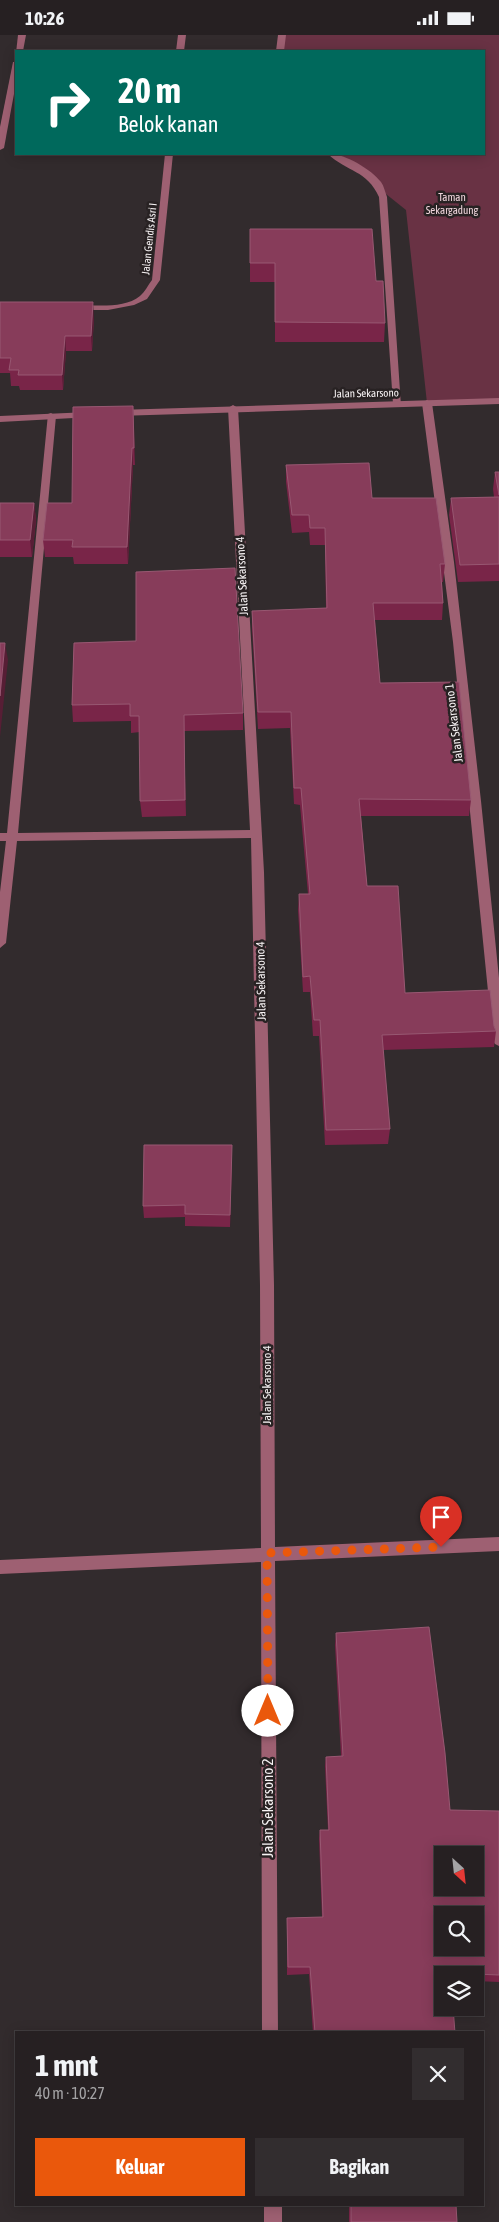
<!DOCTYPE html>
<html lang="id">
<head>
<meta charset="utf-8">
<style>
	body { margin:0; font-family:"Asap Condensed",sans-serif; background:#322d2f; color:#f1f3f6; height:100vh; display:flex; flex-direction:column; font-size:19px; white-space:nowrap }
	* { box-sizing:border-box; margin:0 }
	p { font-size:16px; color:#a4a3a5 }
	.icon { flex:none; width:28px; height:28px; fill:none; stroke:currentColor; stroke-width:2; stroke-linecap:round; stroke-linejoin:round }
	.map { position:relative; flex:1; overflow:hidden }
	.drawer { position:absolute; left:15px; top:1996px; width:469px; height:175px; display:flex; flex-direction:column; background:#262022; border-radius:0px; box-shadow:0 2px 12px #0003,0 0 0 1px #423e40 }
	.drawer>* { flex:none }
	.guide { position:absolute; left:15px; top:15px; width:470px; height:105px; border-radius:0px; box-shadow:0 2px 12px #0003,0 0 0 1px #423e40; background:#00695c; color:#fff; overflow:hidden }
	.needle { width:32px; rotate:153deg }
	.tools { position:absolute; left:434px; top:1811px; display:grid; gap:10px }
	.tools a { display:grid; place-items:center; width:50px; height:50px; border-radius:0px; background:#262022; box-shadow:0 2px 12px #0003,0 0 0 1px #423e40; font-size:25px }
	.pin { position:absolute; display:grid; place-items:center; width:42px; height:42px; color:#fff; margin:-51px -21px; border-radius:50% 50% 50% 0; rotate:-45deg; box-shadow:0 0 5px #0007 }
	.pin .icon { rotate:45deg }
	.me { position:absolute; width:55px; margin:-28px; rotate:0deg; stroke-linejoin:round; filter:drop-shadow(0 0 4px #0008) }
	.turn { display:flex; align-items:center; gap:18px; height:105px; padding:0 20px; font-size:22px }
	.turn .icon { width:65px; height:65px; stroke-width:2.5 }
	.turn b { display:block; font-size:35px; line-height:42px }
	.round { display:grid; place-items:center; flex:none; width:52px; height:52px; border-radius:0px; background:#322d2f }
	.overview { display:flex; align-items:center; justify-content:space-between; height:85px; padding:0 20px }
	h1 { font-size:30px; font-weight:700; line-height:38px }
	.button { display:flex; gap:10px; margin-top:auto; padding:10px 20px }
	.button a { flex:1; height:58px; border-radius:0px; background:#ea580c; color:#fff; font-size:20px; font-weight:700; line-height:58px; text-align:center }
	.button a+a { background:#322d2f; color:#f1f3f6 }
	.status { display:flex; justify-content:space-between; align-items:center; height:35px; padding:0 25px; background:#262022; direction:ltr }
	.status svg { height:14px; fill:currentColor }
	.map>svg:first-child { display:block }
</style>
</head>
<body>
<div class="status"><b>10:26</b><svg viewBox="0 0 49 12"><path d="M0 12V9h3v3zM5 12V6h3v6zM10 12V3h3v9zM15 12V0h3v12zM26 1h20v11H26zM47 4h2v5h-2z"/></svg></div>
<div class="map">
<svg width="499" height="2187" viewBox="0 0 499 2187">
	<rect width="100%" height="100%" fill="#322b2d"/>
	<!-- green -->
	<path fill="#693244" d="M284,0H499V364L427,368L406,175L336,119H484V16H282Z"/>
	<g fill="none" stroke-linecap="round" stroke-linejoin="round">
		<!-- minor -->
		<g fill="#9e6072" fill-rule="evenodd">
			<path d="M18,0H26L23,16L16,18Z"/>
			<path d="M178,0H186L184,16H176Z"/>
			<path d="M278,0H286L284,16H276Z"/>
			<path d="M13,27H16V48L4,113L0,115V92Z"/>
			<path d="M165,119H173L160,245L147,264L134,270L108,275H74L73,273L77,270C96,270 124,274 140,261C145,257 148,250 152,245Z"/>
			<path d="M328,119C344,118 371,134 381,147C384,151 385,157 387,162L401,371L398,372L393,369L379,162C367,135 347,137 328,119Z"/>
			<path d="M427,365L432,368L454,527L481,766L499,943V1011L495,1009L493,1006L453,607L422,368Z"/>
			<path d="M233,370L238,373L264,837L274,1250L275,1512L499,1502V1516L275,1526L278,1998H262L261,1527L0,1539V1525L261,1513L260,1250L251,803L17,806L6,908L0,913V857L6,806H0V798H7L48,379L51,378L56,381L18,798L250,795L228,373Z"/>
			<rect x="264" y="2170" width="18" height="17"/>
		</g>
		<!-- tertiary -->
		<g fill="#9e6072" fill-rule="evenodd">
			<path d="M499,363V369L117,381L112,378L117,375Z"/>
			<path d="M89,377L94,380L92,382L0,387V381Z"/>
		</g>
	</g>
	<!-- wall -->
	<g fill="#792548">
		<path d="M250,194L376,246L385,288L384,307H275V247H250Z"/>
		<path d="M0,267L94,283L92,316H66L63,355H20L19,351H11L10,338H0Z"/>
		<path d="M133,371L135,430H133L128,529H74L73,522H45L43,505L72,468Z"/>
		<path d="M286,430L372,463L445,529L443,547H442L443,568L442,585H375L380,648L471,765L469,781H361L367,851L405,958L494,991L496,996L494,1012L383,1015L390,1094L388,1109L325,1110L319,1001H313L310,957H303L298,875L299,859H308L300,770L294,769L290,693L258,694L252,593V576L326,573L325,510H310L309,497L292,498L286,447Z"/>
		<path d="M495,437H499V546L458,547L449,480L451,463L494,462L493,454Z"/>
		<path d="M0,468H34L36,485L32,522H0Z"/>
		<path d="M74,608L243,678V695L184,696L186,781L142,782L140,766V697L131,698V686L73,687L72,670Z"/>
		<path d="M232,1123L230,1192L185,1191V1182L144,1183L143,1171Z"/>
		<path d="M336,1598L450,1775L499,1776V1947L475,1946V1940H442L455,1998H313L309,1939L287,1940V1883L322,1882L319,1804L320,1795H328L325,1731L326,1722L341,1721L335,1610Z"/>
		<path d="M349,2170H456L457,2187H349Z"/>
	</g>
	<!-- shaded-wall -->
	<g fill="#571e35">
		<path d="M93,267L94,283L92,316L91,301Z"/>
		<path d="M65,301L66,316L63,355L62,340Z"/>
		<path d="M133,371L134,388L135,430L134,413Z"/>
		<path d="M132,413L133,430L128,529L127,512Z"/>
		<path d="M34,468L36,485L32,522L30,505Z"/>
		<path d="M5,608L8,625L0,702V661Z"/>
		<path d="M232,1110V1123L230,1192V1180Z"/>
	</g>
	<!-- building -->
	<g fill="#873c5a" stroke="#985872" fill-rule="evenodd">
		<path d="M250,194H372L376,246H383L385,288L275,287V228H250Z"/>
		<path d="M0,267H93L91,301H65L62,340H18L19,335H9L11,323H0Z"/>
		<path d="M133,371L134,413H132L127,512H72L73,505H43L47,468H72L73,372Z"/>
		<path d="M369,428L372,463H436L445,529H440L443,568H373L380,648L459,647L471,765L359,764L367,851H398L405,958L490,955L494,991L496,996L382,1000L390,1094L326,1095L320,985H314L310,941L303,942L299,859H310L301,753H294L291,677H258L252,576L327,573L325,493H310L309,480H292L286,430Z"/>
		<path d="M495,437H499V460Z"/>
		<path d="M499,462V529L460,530L451,463Z"/>
		<path d="M0,468H34L30,505H0Z"/>
		<path d="M235,533L243,678L184,680L185,765L140,766L139,681H130V669L72,670L74,608L136,606V537Z"/>
		<path d="M0,608H5L0,661Z"/>
		<path d="M144,1110H232L230,1180L185,1179V1170L143,1171Z"/>
		<path d="M429,1592L445,1718L450,1775L499,1776V1940L451,1938V1940H442V1972H453L455,1998H315L310,1932H288L287,1883L323,1882L320,1795H329L326,1722L343,1721L336,1598ZM442,1820H475V1852H442ZM442,1880H475V1912H442Z"/>
		<path d="M351,2170H456L457,2187H351Z"/>
	</g>
	<g fill="none" stroke-linecap="round" stroke-linejoin="round">
		<!-- route -->
		<path stroke="#ea580c" stroke-width="9" stroke-dasharray="0 16.2" d="M268,1676L267,1518L441,1512"/>
	</g>
	<g text-anchor="middle" stroke-width="5" stroke-linejoin="round" paint-order="stroke">
		<!-- far-park labels -->
		<g font-size="11" fill="#efd4db" stroke="#282223">
			<text x="452" y="166">Taman<tspan x="452" dy="13">Sekargadung</tspan></text>
		</g>
		<!-- far-street labels -->
		<g font-size="11" fill="#f7f3f4" stroke="#282223">
			<text transform="translate(149 204) rotate(-84)" y="4">Jalan Gendis Asri I</text>
			<text transform="translate(366 358) rotate(-1)" y="4">Jalan Sekarsono</text>
		</g>
		<!-- street labels -->
		<g font-size="12" fill="#f7f3f4" stroke="#282223">
			<text transform="translate(242 541) rotate(-93)" y="4">Jalan Sekarsono 4</text>
			<text transform="translate(454 688) rotate(-97)" y="4">Jalan Sekarsono 1</text>
			<text transform="translate(261 946) rotate(-91)" y="4">Jalan Sekarsono 4</text>
			<text transform="translate(267 1350) rotate(-90)" y="4">Jalan Sekarsono 4</text>
		</g>
		<!-- near-street labels -->
		<g font-size="15" fill="#f7f3f4" stroke="#282223">
			<text transform="translate(268 1773) rotate(-90)" y="5">Jalan Sekarsono 2</text>
		</g>
	</g>
</svg>
<div class="tools">
<a><svg class="needle" viewBox="-14 -14 28 28"><path d="M0-13l5 13h-10z" fill="#e53935"/><path d="M0 13l5-13h-10z" fill="#a4a3a5"/></svg></a>
<a><svg class="icon" aria-label="search" viewBox="0 0 24 24"><circle cx="10" cy="10" r="6"/><path d="M15 15l6 6"/></svg></a>
<a><svg class="icon" aria-label="layers" viewBox="0 0 24 24"><path d="M12 4l9 5-9 5-9-5zM3 14l9 5 9-5"/></svg></a>
</div>
<div class="pin" style="left:441px;top:1512px;background:#d93025"><svg class="icon" aria-label="arrive" viewBox="0 0 24 24"><path d="M6 21V4h12l-3 4 3 4H6"/></svg></div>
<svg class="me" style="left:268px;top:1676px" viewBox="-20 -20 40 40"><circle r="19" fill="#fff"/><path d="M0-13L10 11 0 6-10 11z" fill="#ea580c"/></svg>
<div class="guide">
<div class="turn"><svg class="icon" aria-label="right" viewBox="0 0 24 24"><path d="M7 20v-9h11M14 6l5 5-5 5"/></svg><div><b>20 m</b>Belok kanan</div></div>
</div>
<section class="drawer">
<div class="overview"><div><h1>1 mnt</h1><p>40 m · 10:27</p></div><a class="round"><svg class="icon" aria-label="close" viewBox="0 0 24 24"><path d="M6 6l12 12M18 6L6 18"/></svg></a></div>
<div class="button"><a>Keluar</a><a>Bagikan</a></div>
</section>
</div>
</body>
</html>
